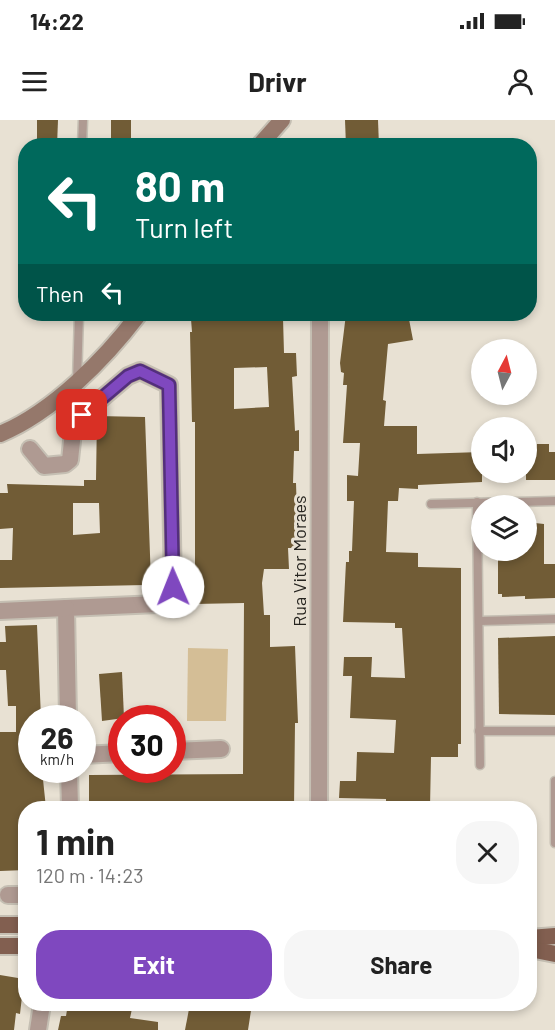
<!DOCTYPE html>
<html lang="en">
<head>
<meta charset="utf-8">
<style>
	body { margin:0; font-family:Barlow,sans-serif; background:#f6f6f6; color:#222; height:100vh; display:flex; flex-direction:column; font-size:22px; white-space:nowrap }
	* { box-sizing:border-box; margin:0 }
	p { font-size:20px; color:#767676 }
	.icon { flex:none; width:33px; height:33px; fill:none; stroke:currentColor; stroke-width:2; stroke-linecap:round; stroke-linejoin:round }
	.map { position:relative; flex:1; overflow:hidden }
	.drawer { position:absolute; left:18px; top:681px; width:519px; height:210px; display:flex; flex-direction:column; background:#fff; border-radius:24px; box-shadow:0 3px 9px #0003 }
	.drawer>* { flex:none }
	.hud { position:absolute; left:18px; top:18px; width:519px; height:183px; border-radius:24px; box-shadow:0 3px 9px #0003; background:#00695c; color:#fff; overflow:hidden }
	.needle { width:39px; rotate:7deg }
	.buttons { position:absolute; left:471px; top:219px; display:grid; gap:12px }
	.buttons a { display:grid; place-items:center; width:66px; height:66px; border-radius:50%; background:#fff; box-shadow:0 3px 9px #0003; font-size:30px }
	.speed { position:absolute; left:18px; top:585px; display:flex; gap:12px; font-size:30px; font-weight:700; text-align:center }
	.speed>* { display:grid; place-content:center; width:78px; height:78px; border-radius:50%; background:#fff; box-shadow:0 3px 9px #0003; line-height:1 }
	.speed small { font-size:15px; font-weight:400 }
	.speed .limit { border:9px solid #d22; background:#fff; color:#111 }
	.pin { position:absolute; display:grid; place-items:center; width:51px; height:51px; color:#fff; margin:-26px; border-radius:12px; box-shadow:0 3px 9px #0006 }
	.me { position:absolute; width:66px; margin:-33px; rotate:359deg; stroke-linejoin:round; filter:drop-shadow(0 0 4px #0008) }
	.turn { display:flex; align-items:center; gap:21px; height:126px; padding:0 18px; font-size:27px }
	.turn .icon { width:78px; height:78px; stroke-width:2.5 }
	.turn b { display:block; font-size:42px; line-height:51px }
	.then { display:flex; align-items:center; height:57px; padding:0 18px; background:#0003; gap:12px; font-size:22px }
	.round { display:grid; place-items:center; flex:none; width:63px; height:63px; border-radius:24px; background:#f6f6f6 }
	.overview { display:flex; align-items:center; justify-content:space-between; height:102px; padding:0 18px }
	h1 { font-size:36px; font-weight:700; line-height:45px }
	.action { display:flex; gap:12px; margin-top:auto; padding:12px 18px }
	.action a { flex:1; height:69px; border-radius:24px; background:#7f48bf; color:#fff; font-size:24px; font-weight:700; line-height:69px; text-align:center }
	.action a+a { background:#f6f6f6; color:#222 }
	.status { display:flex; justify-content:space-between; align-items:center; height:42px; padding:0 30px; background:#fff; direction:ltr }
	.status svg { height:16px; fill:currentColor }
	header { display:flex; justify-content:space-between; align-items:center; height:78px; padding:0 18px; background:#fff; font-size:27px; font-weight:700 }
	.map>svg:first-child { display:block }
</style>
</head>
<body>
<div class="status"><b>14:22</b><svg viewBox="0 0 49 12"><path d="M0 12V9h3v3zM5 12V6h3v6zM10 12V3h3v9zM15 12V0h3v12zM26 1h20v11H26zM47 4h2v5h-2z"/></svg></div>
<header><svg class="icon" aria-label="menu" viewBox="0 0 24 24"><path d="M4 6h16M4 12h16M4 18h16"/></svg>Drivr<svg class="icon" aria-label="person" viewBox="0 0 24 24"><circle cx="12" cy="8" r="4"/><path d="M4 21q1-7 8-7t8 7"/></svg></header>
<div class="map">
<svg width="555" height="910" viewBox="0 0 555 910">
	<rect width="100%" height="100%" fill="#e8e1d3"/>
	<!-- green -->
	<path fill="#d4be96" d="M188,528L228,529L226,601H187Z"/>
	<!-- building -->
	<g fill="#715c36" fill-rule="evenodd">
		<path d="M37,0H58L57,26H37Z"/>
		<rect x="111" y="0" width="20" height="24"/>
		<path d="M345,0H378L379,26H346Z"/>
		<path d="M204,194H266V198H283L284,233H296L297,256L292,257L295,311L299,310V331H294L293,363H296L298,428H288L289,449H264L262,463L264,495H270V527L295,526L298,603H295L294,688H89V655L243,654L244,483L195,484V302H192L190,212H192L191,199H204ZM267,247L269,287L234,289V248Z"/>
		<path d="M346,194H408L413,220L388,224L383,280L386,281L384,306H417V334L482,332V362L418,365V369L399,368L398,381H388L386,432L418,433V447L461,448V624H458V637H431L430,688H386V679L339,678L340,661H356L357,632L394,633L396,600L350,598L352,556H343L344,537H372L371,557L405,558L402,508H395V503L343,502L346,442H349V431H352L354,381H347V355L358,356L360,323H343L347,265H343L344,253L341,252L340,243Z"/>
		<path d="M97,296L145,297L151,462H145V465L0,468V440H12L13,408L0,409V373H8L7,364L84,366V360H96ZM73,383H99L100,413L73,415Z"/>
		<path d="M537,324H549V332H555V360H526V333H536Z"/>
		<path d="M526,402L544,404V444H555V478L525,479V476L502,477V474H498V430H526Z"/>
		<path d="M37,505L41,598H32V650H42L46,688H26V750L0,751V612H16V586H8L6,550H0V522H6L5,506Z"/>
		<path d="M555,516V595L499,594L498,518Z"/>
		<path d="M122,552L124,598L102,601L99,554Z"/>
		<path d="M0,855L24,859L20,894L16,893L14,910H0Z"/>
		<path d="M68,884H133L130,898L158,902V910H58L61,896H66Z"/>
		<path d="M190,884H252L248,910H185Z"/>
	</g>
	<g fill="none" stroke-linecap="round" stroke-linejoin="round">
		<!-- service casing -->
		<g stroke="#c5bfb3" stroke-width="11">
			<g id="service">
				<path d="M82,26L83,0"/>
				<path d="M77,262L79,194"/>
				<path d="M477,382L480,645"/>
				<path d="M431,384L555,381"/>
				<path d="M479,501L555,499"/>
				<path d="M479,611H555"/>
				<path d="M555,661V723"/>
			</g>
		</g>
		<!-- minor casing -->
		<g stroke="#c5bfb3" stroke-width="20">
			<g id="minor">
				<path d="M30,329L44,346L65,344L70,340L74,302L128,256L140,251L169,265L173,467L168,478L158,484L66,488L68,598"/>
				<path d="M0,491L66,488"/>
				<path d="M172,631L221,629"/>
				<path d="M82,635L122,633"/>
				<path d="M69,650L70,688"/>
				<path d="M319,688L320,194"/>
				<path d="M8,775H26"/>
				<path d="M38,910L42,884"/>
			</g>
		</g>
		<!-- secondary casing -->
		<g stroke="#c5bfb3" stroke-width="20">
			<g id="secondary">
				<path d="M259,26L282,0"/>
				<path d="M0,314C53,292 105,239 139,194"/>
			</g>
		</g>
		<!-- primary casing -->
		<g stroke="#c5bfb3" stroke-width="20">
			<g id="primary">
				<path d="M0,805H26"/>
				<path d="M530,818L555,816"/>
				<path d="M0,826H26"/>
				<path d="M530,829L555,834"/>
			</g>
		</g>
		<!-- service -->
		<use href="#service" stroke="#af9a92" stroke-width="8"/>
		<!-- minor -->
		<use href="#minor" stroke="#af9a92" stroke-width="16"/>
		<!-- secondary -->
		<use href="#secondary" stroke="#95786b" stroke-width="16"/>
		<!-- primary -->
		<use href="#primary" stroke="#825f50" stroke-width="16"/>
	</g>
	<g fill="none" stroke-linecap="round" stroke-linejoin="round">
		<!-- route casing -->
		<g stroke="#532f7c" stroke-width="15">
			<path id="route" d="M82,295L128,256L140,251L169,265L173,467"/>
		</g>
		<!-- route -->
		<use href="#route" stroke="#7f48bf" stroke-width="10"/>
	</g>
	<g text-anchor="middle" stroke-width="6" stroke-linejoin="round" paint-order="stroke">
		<!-- street labels -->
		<g font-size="18" fill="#26241f" stroke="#e8e1d3">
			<text transform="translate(300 441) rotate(-90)" y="6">Rua Vitor Moraes</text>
		</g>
	</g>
</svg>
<div class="buttons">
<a><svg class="needle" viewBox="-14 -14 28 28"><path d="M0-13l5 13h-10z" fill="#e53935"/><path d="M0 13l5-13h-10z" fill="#767676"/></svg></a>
<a><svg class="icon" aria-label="sound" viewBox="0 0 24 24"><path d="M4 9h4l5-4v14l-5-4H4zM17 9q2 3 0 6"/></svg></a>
<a><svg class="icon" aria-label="layers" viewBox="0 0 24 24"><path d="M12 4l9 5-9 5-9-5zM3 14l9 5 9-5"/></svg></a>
</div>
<div class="speed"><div>26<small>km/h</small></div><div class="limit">30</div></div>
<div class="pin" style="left:82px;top:295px;background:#d93025"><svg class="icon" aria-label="arrive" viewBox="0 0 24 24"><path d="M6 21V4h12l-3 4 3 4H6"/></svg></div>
<svg class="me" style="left:173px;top:467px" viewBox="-20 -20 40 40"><circle r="19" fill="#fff"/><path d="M0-13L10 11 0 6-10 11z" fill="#7f48bf"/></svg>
<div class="hud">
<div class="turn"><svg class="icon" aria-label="left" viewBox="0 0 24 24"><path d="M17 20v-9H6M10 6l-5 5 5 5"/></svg><div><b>80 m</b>Turn left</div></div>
<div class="then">Then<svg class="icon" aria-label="left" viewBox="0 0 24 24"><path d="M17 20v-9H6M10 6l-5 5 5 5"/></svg></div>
</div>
<section class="drawer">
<div class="overview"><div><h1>1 min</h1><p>120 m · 14:23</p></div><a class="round"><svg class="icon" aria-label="close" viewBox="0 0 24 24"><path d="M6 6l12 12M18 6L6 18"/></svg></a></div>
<div class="action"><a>Exit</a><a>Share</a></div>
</section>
</div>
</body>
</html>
